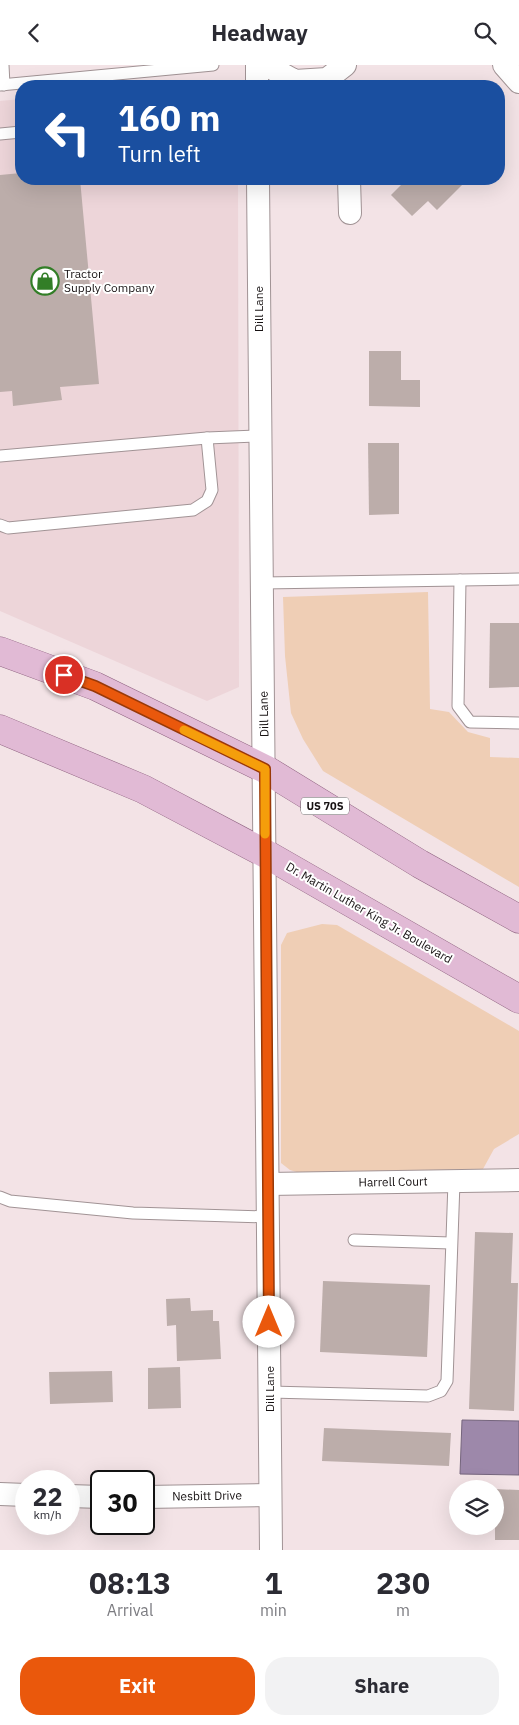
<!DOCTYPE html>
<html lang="en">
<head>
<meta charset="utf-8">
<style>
	body { margin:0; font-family:"IBM Plex Sans",sans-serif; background:#f2f2f3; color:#2b2b33; height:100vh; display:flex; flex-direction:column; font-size:19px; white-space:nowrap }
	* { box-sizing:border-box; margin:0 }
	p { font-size:16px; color:#7c7c81 }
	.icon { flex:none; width:28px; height:28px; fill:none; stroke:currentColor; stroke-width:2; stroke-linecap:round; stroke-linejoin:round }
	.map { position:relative; height:1485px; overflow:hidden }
	.side { display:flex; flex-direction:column; background:#fff; flex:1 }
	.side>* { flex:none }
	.guide { position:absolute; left:15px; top:15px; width:490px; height:105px; border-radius:20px; box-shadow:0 5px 20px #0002; background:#1a4fa0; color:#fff; overflow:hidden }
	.controls { position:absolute; left:449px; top:1415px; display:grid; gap:10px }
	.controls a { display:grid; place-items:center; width:55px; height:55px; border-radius:50%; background:#fff; box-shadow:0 5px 20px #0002; font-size:25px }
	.speed { position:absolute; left:15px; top:1405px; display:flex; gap:10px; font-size:25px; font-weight:700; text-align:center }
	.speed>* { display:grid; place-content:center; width:65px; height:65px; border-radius:50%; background:#fff; box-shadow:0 5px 20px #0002; line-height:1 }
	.speed small { font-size:12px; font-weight:400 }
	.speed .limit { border:2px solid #111; border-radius:8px; background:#fff; color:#111 }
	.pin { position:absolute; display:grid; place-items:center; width:42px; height:42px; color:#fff; margin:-21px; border:2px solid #fff; border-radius:50%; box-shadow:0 1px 5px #0007 }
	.me { position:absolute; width:55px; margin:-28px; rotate:0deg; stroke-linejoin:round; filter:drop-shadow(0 0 4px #0008) }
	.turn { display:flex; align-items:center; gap:18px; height:105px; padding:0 20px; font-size:22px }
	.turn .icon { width:65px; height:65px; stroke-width:2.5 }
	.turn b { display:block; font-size:35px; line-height:42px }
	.eta { display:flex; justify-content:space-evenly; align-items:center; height:85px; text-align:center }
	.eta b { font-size:30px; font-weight:700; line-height:35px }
	.action { display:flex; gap:10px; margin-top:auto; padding:10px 20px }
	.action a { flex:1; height:58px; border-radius:20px; background:#ea580c; color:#fff; font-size:20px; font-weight:700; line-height:58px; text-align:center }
	.action a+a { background:#f2f2f3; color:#2b2b33 }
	header { display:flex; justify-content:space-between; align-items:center; height:65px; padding:0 20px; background:#fff; font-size:22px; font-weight:700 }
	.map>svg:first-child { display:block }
</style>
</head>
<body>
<header><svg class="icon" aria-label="back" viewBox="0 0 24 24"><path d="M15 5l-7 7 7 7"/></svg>Headway<svg class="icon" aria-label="search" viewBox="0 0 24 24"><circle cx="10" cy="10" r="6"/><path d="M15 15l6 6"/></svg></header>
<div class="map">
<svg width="519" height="1485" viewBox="0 0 519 1485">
	<rect width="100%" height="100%" fill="#f3e3e6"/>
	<!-- built -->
	<path fill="#edd5d9" d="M21,34V114H238L239,622L207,636L0,546V36Z"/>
	<!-- green -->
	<g fill="#efceb5">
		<path d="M428,527L430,644L449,647L468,667L490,673V692L519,693V822L323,706L303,674L291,648L285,591L283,532Z"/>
		<path d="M322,859L337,860L519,966V1069L494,1084L483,1104L303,1109L290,1105L281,1098V880L287,868Z"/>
	</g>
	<!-- water -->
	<path fill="#9d88aa" stroke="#75657d" d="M462,1355L519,1356V1410L460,1409Z"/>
	<!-- building -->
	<g fill="#bcadaa">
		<path d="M21,108V114H80L99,319L60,322L62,335L13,341L12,326L0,327V110Z"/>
		<path d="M407,114H468L437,145L428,136L412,151L391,130Z"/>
		<path d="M369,286H401V315H420V342L369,341Z"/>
		<path d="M368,378H399V449L369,450Z"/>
		<path d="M490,558H519V622L489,623Z"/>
		<path d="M475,1167L513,1168L511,1218H518L514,1346L469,1344Z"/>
		<path d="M323,1216L430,1220L427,1292L320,1287Z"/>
		<path d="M190,1233L191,1246L213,1245V1256H219L221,1294L177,1296L176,1260L167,1261L166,1234Z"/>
		<path d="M180,1302L181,1343L148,1344V1303Z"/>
		<path d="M112,1306L113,1337L50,1339L49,1307Z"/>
		<path d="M324,1363L451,1368L449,1401L322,1396Z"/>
		<path d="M495,1424L519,1425V1475H495Z"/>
	</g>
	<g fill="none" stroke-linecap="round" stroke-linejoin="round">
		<!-- service casing -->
		<g stroke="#a19395" stroke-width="13">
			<g id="service">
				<path d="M3,0L4,20"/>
				<path d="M0,20L213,0"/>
				<path d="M0,69L21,67"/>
				<path d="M0,391L207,373L259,371"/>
				<path d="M0,460L8,463L193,445L207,436L212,425L207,373"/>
				<path d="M460,515L458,641L470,657L519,658"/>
				<path d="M262,518L519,514"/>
				<path d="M0,1132L10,1136L133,1148L268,1152"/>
				<path d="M354,1175L451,1178"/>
				<path d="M270,1327L428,1331L441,1326L447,1316L454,1117"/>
			</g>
		</g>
		<!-- minor casing -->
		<g stroke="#a19395" stroke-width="24">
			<g id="minor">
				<path d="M257,0V21"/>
				<path d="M266,0L295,16L327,14L345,0"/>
				<path d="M504,0L519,17"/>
				<path d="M258,114L271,1485"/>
				<path d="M349,114L350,148"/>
				<path d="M268,1119L519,1115"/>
				<path d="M0,1429L26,1430"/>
				<path d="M69,1431L101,1432"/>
				<path d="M144,1432L270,1430"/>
			</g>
		</g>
		<!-- primary casing -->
		<g stroke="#8d617f" stroke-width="29">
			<g id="primary">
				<path d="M0,586L95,621L265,704L420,799L519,854"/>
				<path d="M0,664L143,724L266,789L519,934"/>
			</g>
		</g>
		<!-- service -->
		<use href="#service" stroke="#fff" stroke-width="11"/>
		<!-- minor -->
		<use href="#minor" stroke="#fff" stroke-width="22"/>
		<!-- primary -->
		<use href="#primary" stroke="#e1bad5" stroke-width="28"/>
	</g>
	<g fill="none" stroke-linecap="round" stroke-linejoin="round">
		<!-- route casing -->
		<g stroke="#983908" stroke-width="12">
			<path id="route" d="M64,610L95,621L265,704L269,1257"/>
		</g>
		<!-- route -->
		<use href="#route" stroke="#ea580c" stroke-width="9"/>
		<!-- slow -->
		<path stroke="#f59e0b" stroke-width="9" d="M184,665L265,704V769"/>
	</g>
	<!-- icons -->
	<defs>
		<g id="shop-ring" transform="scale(1.4375)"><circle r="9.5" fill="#fff" stroke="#327e27" stroke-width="1.5"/><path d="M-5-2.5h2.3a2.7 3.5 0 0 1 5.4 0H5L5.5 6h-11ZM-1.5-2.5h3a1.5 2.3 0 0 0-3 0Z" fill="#327e27"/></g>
	</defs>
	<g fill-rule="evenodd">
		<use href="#shop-ring" x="45" y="216"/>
	</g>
	<g text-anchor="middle" stroke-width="4" stroke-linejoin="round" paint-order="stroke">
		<!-- shield labels -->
		<rect fill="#fff" stroke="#5d595a" stroke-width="1" x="301" y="732.5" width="48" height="17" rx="4"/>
		<g font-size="11" font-weight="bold" fill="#171213">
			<text x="325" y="745">US 70S</text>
		</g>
		<!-- poi labels -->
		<g font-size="12" fill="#171213" stroke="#fff" text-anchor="start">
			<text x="64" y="213">Tractor<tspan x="64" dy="14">Supply Company</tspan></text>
		</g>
		<!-- street labels -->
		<g font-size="12" fill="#171213" stroke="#fff">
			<text transform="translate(259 244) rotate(-90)" y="4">Dill Lane</text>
			<text transform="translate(264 649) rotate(-91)" y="4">Dill Lane</text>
			<text transform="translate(369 848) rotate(30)" y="4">Dr. Martin Luther King Jr. Boulevard</text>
			<text transform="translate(393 1117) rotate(-1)" y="4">Harrell Court</text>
			<text transform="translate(270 1324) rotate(-90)" y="4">Dill Lane</text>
			<text transform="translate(207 1431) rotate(-1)" y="4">Nesbitt Drive</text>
		</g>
	</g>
</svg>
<div class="controls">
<a><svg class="icon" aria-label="layers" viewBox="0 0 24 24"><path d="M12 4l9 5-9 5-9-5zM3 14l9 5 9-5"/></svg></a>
</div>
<div class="speed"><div>22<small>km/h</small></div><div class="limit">30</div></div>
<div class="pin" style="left:64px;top:610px;background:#d93025"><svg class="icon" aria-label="arrive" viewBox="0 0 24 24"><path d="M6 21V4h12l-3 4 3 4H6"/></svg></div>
<svg class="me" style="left:269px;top:1257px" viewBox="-20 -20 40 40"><circle r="19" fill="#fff"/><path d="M0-13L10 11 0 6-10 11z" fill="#ea580c"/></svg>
<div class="guide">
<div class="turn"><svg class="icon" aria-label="left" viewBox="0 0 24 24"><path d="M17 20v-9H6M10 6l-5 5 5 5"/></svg><div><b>160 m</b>Turn left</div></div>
</div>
</div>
<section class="side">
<div class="eta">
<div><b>08:13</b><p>Arrival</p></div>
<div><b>1</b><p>min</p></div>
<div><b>230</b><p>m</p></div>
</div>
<div class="action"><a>Exit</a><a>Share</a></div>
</section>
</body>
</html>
